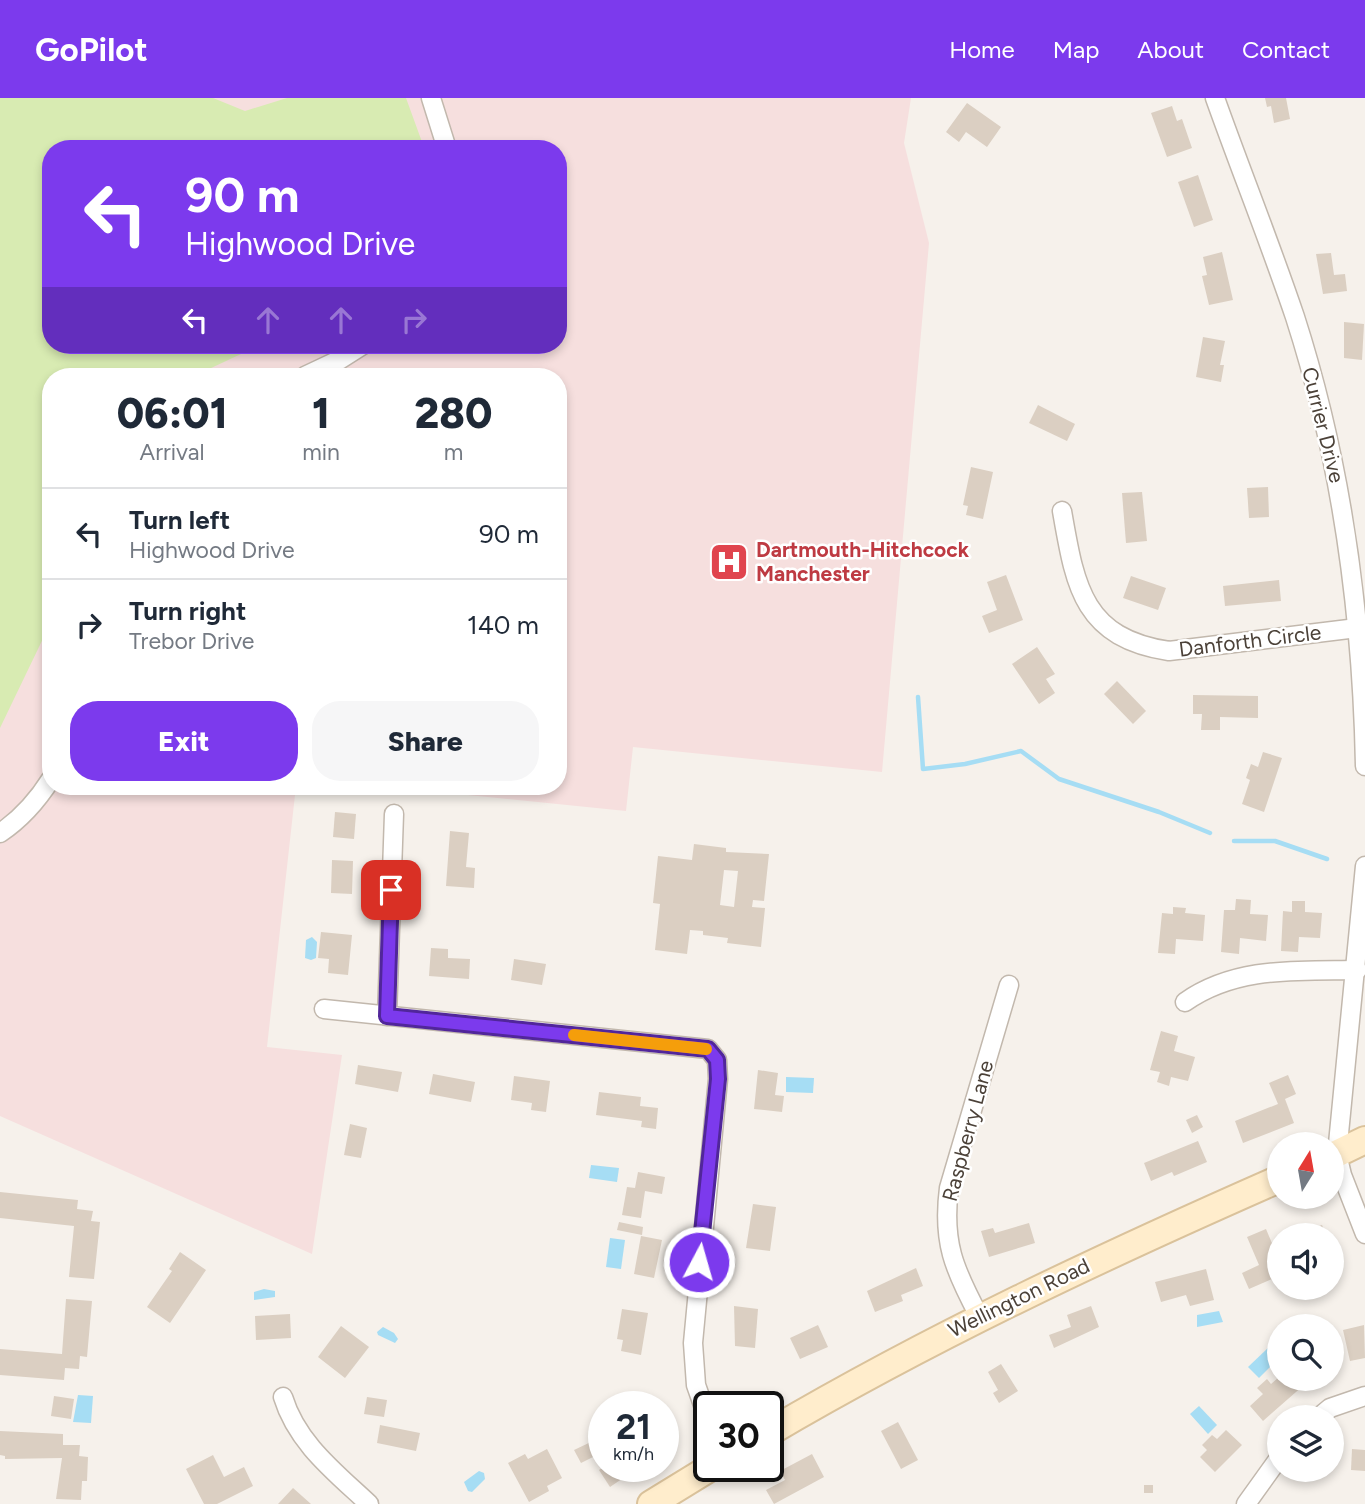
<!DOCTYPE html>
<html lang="en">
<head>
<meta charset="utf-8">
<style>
	body { margin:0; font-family:Figtree,sans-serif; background:#f6f6f7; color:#1f2937; height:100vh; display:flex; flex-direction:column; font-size:26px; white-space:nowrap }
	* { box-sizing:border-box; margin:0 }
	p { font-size:23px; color:#747a83 }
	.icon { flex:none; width:38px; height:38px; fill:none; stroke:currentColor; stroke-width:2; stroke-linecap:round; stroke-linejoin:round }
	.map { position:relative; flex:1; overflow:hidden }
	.side { position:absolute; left:42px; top:270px; width:525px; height:427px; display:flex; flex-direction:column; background:#fff; border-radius:28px; box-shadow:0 4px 10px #0003 }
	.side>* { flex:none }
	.top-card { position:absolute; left:42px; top:42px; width:525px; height:214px; border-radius:28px; box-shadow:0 4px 10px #0003; background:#7c3aed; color:#fff; overflow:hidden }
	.needle { width:46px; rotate:11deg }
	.buttons { position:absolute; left:1267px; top:1034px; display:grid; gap:14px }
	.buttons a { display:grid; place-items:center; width:77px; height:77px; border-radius:50%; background:#fff; box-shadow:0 4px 10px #0003; font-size:35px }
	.speed { position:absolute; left:588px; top:1293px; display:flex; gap:14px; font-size:35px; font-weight:700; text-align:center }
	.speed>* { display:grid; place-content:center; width:91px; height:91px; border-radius:50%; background:#fff; box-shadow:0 4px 10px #0003; line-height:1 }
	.speed small { font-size:18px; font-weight:400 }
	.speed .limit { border:4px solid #111; border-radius:10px; background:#fff; color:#111 }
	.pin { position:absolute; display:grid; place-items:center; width:60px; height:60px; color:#fff; margin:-30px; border-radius:14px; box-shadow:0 4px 10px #0006 }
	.me { position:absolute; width:77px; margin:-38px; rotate:6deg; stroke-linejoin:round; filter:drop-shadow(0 0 5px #0008) }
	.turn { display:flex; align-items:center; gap:24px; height:147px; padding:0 28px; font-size:32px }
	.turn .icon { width:91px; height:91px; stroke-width:2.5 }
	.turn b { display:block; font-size:49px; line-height:60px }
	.lanes { display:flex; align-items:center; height:66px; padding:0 28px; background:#0003; justify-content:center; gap:35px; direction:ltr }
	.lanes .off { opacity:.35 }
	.eta { display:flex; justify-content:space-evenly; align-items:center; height:119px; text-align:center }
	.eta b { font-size:42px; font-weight:800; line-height:49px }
	.primary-button { display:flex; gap:14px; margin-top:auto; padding:14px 28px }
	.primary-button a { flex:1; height:80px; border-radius:28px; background:#7c3aed; color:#fff; font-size:28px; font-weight:800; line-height:80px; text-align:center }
	.primary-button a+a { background:#f6f6f7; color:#1f2937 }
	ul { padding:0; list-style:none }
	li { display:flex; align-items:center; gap:21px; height:91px; padding:0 28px; border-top:2px solid #e0e1e3 }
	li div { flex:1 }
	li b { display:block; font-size:26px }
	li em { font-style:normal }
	header { display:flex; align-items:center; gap:42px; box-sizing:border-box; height:98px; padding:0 35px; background:#7c3aed; color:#fff }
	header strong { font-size:33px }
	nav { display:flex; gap:38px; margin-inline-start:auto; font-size:24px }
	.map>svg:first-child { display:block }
</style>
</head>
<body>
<header>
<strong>GoPilot</strong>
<nav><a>Home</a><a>Map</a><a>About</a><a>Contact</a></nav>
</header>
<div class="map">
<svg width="1365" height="1406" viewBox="0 0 1365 1406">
	<rect width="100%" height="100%" fill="#f6f1eb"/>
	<!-- medical -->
	<path fill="#f6dfde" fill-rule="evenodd" d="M0,0H911L904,45L929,145L882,674L633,649L626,713L378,688H558V278H51V688H296L267,949L342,957L312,1156L0,1018ZM51,51H558V247H51Z"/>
	<!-- green -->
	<path fill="#d8ebb2" d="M0,0H213L245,13L287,0H406L422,44L420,51H51V247H260L209,271L201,278H51V524L0,630Z"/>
	<!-- water -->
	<g fill="#a6ddf4">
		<path d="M312,839L317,844L316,860L311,862L305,860L306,842Z"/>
		<path d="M786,979L814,980L813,995L786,994Z"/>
		<path d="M591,1067L619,1070L617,1084L589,1080Z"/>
		<path d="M610,1140L625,1142L621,1171L606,1169Z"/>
		<path d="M264,1191L275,1193V1199L254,1202V1194Z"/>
		<path d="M1219,1213L1223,1224L1197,1229V1217Z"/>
		<path d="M383,1229L394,1235L398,1241L395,1245L378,1237L377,1234Z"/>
		<path d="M1269,1249L1279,1260L1259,1280L1248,1269Z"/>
		<path d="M78,1297L93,1298L91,1325L73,1324Z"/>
		<path d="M1199,1308L1217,1327L1208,1336L1190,1316Z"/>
		<path d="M479,1373L484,1375L485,1381L472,1394L468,1393L464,1384Z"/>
	</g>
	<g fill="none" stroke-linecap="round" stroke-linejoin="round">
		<!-- stream -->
		<g stroke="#a6ddf4" stroke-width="4.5">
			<path d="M918,599L923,671L965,666L1021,653L1059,681L1159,714L1210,735"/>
			<path d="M1234,743H1275L1327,761"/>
		</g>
	</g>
	<!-- building -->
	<g fill="#dbcfc2" fill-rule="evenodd">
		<path d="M1265,0H1286L1290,21L1274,25L1271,8L1267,9Z"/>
		<path d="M967,5L1001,29L987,49L966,34L959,44L946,34Z"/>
		<path d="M1172,8L1177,23L1182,21L1192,50L1167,59L1151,15Z"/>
		<path d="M1198,77L1213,122L1194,129L1178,84Z"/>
		<path d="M1222,154L1233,202L1209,207L1202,178L1207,177L1203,159Z"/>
		<path d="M1331,155L1334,177L1345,176L1347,193L1323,196L1316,156Z"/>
		<path d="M1344,224L1364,226L1362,262L1344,260Z"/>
		<path d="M1203,239L1225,243L1220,267H1224L1221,284L1196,279Z"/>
		<path d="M1038,307L1075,326L1067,343L1029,325Z"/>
		<path d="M971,369L993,374L983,421L966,417L968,408L963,407Z"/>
		<path d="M1268,389L1269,419L1249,420L1247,390Z"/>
		<path d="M1142,394L1147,443L1126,445L1122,395Z"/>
		<path d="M1006,477L1023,522L989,535L982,518L997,512L987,484Z"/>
		<path d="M1131,478L1166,490L1158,512L1123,500Z"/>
		<path d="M1279,482L1281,503L1225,508L1223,488Z"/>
		<path d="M1037,549L1055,576L1046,581L1055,595L1039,606L1012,566Z"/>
		<path d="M1117,583L1146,613L1133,626L1104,596Z"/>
		<path d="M1193,597L1258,598V620L1220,619V632H1201L1202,616H1193Z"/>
		<path d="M1263,654L1282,660L1264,714L1242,706L1250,682L1246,680L1251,666L1258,669Z"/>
		<path d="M335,714L356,716L354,741L333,739Z"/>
		<path d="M450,733L469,735L466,769L475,770L474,790L446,788Z"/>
		<path d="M694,746L726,750V754L769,756L764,803L753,802L752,809L765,810L761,849L727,845L728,840L703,837V833L690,832L687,856L655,852L660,806L653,805L658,758L692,762ZM724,772L738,773L734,809L720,807Z"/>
		<path d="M332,762L353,763L352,796L331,795Z"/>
		<path d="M1236,801L1251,802L1250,816L1268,817L1266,843L1240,840L1239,856L1221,854L1224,812H1235Z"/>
		<path d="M1292,803H1305V814L1322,815L1320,840L1299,839L1298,854L1281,853L1283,813L1292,814Z"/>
		<path d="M1173,809L1186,810L1185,815L1205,817L1203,843L1176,841L1175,856L1158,855L1162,815L1173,816Z"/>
		<path d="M321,834L352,837L348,877L328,875L329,861L318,860Z"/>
		<path d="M431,850L448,851V860L470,861L469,881L429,878Z"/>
		<path d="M514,861L546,866L542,887L511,882Z"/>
		<path d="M1161,933L1178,938L1174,953L1195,959L1188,983L1171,979L1169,988L1157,984L1160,974L1150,972Z"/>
		<path d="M358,967L402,974L398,994L355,986Z"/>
		<path d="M758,972L778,975L775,997L784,998L782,1014L754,1011Z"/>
		<path d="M433,976L475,984L471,1004L429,996Z"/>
		<path d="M1288,977L1296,996L1285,1001L1294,1025L1243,1045L1235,1023L1278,1006L1269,985Z"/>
		<path d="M514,978L550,983L546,1014L531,1012L532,1005L511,1002Z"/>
		<path d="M599,994L641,999L640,1008L658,1010L656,1031L641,1029L642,1023L596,1017Z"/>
		<path d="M1197,1017L1203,1029L1192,1035L1186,1022Z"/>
		<path d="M350,1026L367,1030L361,1060L344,1057Z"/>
		<path d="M1198,1043L1207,1064L1174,1078L1172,1074L1151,1083L1144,1065Z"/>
		<path d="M638,1074L665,1079L662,1096L645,1093L641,1120L622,1117L627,1089L635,1090Z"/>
		<path d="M0,1094L78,1102L77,1111L93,1113L91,1123L100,1124L94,1181L69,1179L74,1128L0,1120Z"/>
		<path d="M753,1106L776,1109L770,1153L746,1150Z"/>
		<path d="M619,1124L643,1129L642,1137L617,1132Z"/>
		<path d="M1029,1125L1035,1145L989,1159L981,1133L993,1130L995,1135Z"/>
		<path d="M1322,1127L1326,1138H1294V1137Z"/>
		<path d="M1266,1131L1279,1162V1178L1249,1191L1242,1175L1259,1167L1247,1139Z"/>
		<path d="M641,1138L662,1142L654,1180L634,1176Z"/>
		<path d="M180,1154L206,1172L170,1225L147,1209L172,1173L169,1171Z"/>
		<path d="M916,1170L923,1188L901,1197L903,1203L875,1214L867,1193Z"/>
		<path d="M1206,1171L1214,1202L1190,1208L1186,1197L1161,1204L1155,1184Z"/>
		<path d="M66,1201L92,1203L87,1259L80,1258L79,1271L65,1270L64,1282L0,1277V1251L62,1256Z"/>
		<path d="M734,1208L758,1211L755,1250L735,1248Z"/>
		<path d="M1091,1208L1099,1229L1054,1250L1049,1237L1071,1229L1067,1217Z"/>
		<path d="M622,1211L648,1215L641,1257L621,1253L623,1242L617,1241Z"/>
		<path d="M290,1216L291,1240L256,1242L255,1218Z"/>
		<path d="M818,1227L828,1249L800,1261L790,1240Z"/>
		<path d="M1364,1227L1365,1260L1350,1263L1343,1232Z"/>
		<path d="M341,1228L369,1249L345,1280L318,1259Z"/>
		<path d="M1001,1266L1018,1293L999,1305L993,1295L998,1292L988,1274Z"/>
		<path d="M1279,1279L1299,1281L1304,1287L1263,1323L1250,1308L1263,1296L1257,1290L1267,1281L1271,1286Z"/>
		<path d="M54,1298L74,1301L71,1321L51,1318Z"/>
		<path d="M367,1299L387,1302L384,1319L364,1316Z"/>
		<path d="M898,1324L918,1362L901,1371L881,1333Z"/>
		<path d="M380,1327L420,1335L416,1353L377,1345Z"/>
		<path d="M1226,1332L1242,1347L1215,1374L1200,1359L1207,1352L1202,1347L1212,1337L1217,1341Z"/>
		<path d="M0,1333L63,1336V1347H80L79,1358L88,1359L87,1383H82L81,1402L56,1401L62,1360L5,1361V1358L0,1357Z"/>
		<path d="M593,1343L599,1356L581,1365L574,1352Z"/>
		<path d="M547,1351L562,1380L547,1388L549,1393L529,1404L508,1365L525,1356L528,1361Z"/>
		<path d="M1352,1351L1365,1352V1373L1351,1372Z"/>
		<path d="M812,1356L824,1379L774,1406L766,1392L785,1382L780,1373Z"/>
		<path d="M213,1357L224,1379L244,1369L253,1388L217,1406H204L186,1371Z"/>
		<path d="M605,1368H629L632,1374L610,1389L599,1372Z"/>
		<rect x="1144" y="1387" width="9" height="8"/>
		<path d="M293,1390L311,1406H278Z"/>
	</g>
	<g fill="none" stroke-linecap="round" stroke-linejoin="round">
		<!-- street casing -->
		<g stroke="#c2b8ad" stroke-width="21">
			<g id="street">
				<path d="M431,0L447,51"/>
				<path d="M1215,0C1241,73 1270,145 1295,219C1342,365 1362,515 1365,668"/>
				<path d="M305,278L341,261L363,247"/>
				<path d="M1062,413C1075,487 1082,540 1169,553L1357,530"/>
				<path d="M0,735C21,721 37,703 51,681"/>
				<path d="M1365,768L1337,1056L1342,1077L1365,1136"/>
				<path d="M1185,904C1236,868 1297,873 1357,872"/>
				<path d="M324,911L708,951L717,962L718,981L693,1245L696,1287L709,1324"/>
				<path d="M387,918L394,716"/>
				<path d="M979,1218C954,1171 942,1144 949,1090L1009,887"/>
				<path d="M283,1299C297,1345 335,1374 369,1406"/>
				<path d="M1318,1320L1330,1310L1365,1298"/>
				<path d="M1246,1406L1279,1360"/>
			</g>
		</g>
		<!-- secondary casing -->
		<g stroke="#dac29b" stroke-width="30">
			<g id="secondary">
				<path d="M1332,1058L1365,1042"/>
				<path d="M768,1335C933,1238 1104,1158 1279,1081"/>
				<path d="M651,1406L713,1368"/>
			</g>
		</g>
		<!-- street -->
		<use href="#street" stroke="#fff" stroke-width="18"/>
		<!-- secondary -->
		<use href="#secondary" stroke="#ffedcc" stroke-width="26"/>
	</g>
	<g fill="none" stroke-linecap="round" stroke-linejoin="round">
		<!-- route casing -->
		<g stroke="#51269a" stroke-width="18">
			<path id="route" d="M391,792L387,918L708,951L717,962L718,981L699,1164"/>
		</g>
		<!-- route -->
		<use href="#route" stroke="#7c3aed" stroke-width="12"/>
		<!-- slow -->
		<path stroke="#f59e0b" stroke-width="12" d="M574,937L706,951"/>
	</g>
	<!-- icons -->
	<defs>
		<g id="hospital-square" transform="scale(2.0125)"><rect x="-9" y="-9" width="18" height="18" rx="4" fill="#e0444e" stroke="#fff"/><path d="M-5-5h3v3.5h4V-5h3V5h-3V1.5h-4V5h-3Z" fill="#fff"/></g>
	</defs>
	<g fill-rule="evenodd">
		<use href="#hospital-square" x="729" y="464"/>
	</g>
	<g text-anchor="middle" stroke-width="5" stroke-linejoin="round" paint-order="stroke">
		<!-- street labels -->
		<g font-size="21" fill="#4b4138" stroke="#fff">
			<text transform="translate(1323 327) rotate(76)" y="7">Currier Drive</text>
			<text transform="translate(1250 543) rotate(-7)" y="7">Danforth Circle</text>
			<text transform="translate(968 1033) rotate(-75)" y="7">Raspberry Lane</text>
			<text transform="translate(1019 1200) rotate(-26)" y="7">Wellington Road</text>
		</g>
		<!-- health labels -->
		<g font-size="21" font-weight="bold" fill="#be3a42" stroke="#fff" text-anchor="start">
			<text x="756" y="459">Dartmouth-Hitchcock<tspan x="756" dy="24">Manchester</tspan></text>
		</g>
	</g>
</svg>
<div class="buttons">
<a><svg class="needle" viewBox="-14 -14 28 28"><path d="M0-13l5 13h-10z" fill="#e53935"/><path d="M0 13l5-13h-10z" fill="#747a83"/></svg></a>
<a><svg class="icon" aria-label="sound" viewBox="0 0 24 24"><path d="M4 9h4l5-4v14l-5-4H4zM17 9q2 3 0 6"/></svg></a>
<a><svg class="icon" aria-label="search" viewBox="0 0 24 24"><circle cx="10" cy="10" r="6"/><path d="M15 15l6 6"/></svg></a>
<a><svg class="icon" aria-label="layers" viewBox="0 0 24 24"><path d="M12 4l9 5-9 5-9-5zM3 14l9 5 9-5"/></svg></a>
</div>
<div class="speed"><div>21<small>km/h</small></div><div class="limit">30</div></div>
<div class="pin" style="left:391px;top:792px;background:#d93025"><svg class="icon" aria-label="arrive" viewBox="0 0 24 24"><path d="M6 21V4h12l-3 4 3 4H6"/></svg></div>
<svg class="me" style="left:699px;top:1164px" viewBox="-20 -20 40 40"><circle r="17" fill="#7c3aed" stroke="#fff" stroke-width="3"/><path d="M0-11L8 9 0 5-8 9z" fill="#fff"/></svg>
<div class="top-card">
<div class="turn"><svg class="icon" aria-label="left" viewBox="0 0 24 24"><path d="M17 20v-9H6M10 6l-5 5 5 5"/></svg><div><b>90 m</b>Highwood Drive</div></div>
<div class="lanes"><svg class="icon" aria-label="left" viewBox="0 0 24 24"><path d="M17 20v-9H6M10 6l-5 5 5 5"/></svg><svg class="icon off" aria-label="ahead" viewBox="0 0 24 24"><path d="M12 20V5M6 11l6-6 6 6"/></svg><svg class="icon off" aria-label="ahead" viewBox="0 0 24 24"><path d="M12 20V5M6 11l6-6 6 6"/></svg><svg class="icon off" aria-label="right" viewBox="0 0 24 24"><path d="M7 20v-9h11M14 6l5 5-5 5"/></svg></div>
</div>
<section class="side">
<div class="eta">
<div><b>06:01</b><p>Arrival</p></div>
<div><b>1</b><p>min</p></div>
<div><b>280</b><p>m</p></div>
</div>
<ul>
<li><svg class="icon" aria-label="left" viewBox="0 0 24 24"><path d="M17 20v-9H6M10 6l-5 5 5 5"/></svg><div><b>Turn left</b><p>Highwood Drive</p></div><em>90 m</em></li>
<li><svg class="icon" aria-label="right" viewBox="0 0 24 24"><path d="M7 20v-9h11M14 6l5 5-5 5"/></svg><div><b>Turn right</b><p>Trebor Drive</p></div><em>140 m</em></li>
</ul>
<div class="primary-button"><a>Exit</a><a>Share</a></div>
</section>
</div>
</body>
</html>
